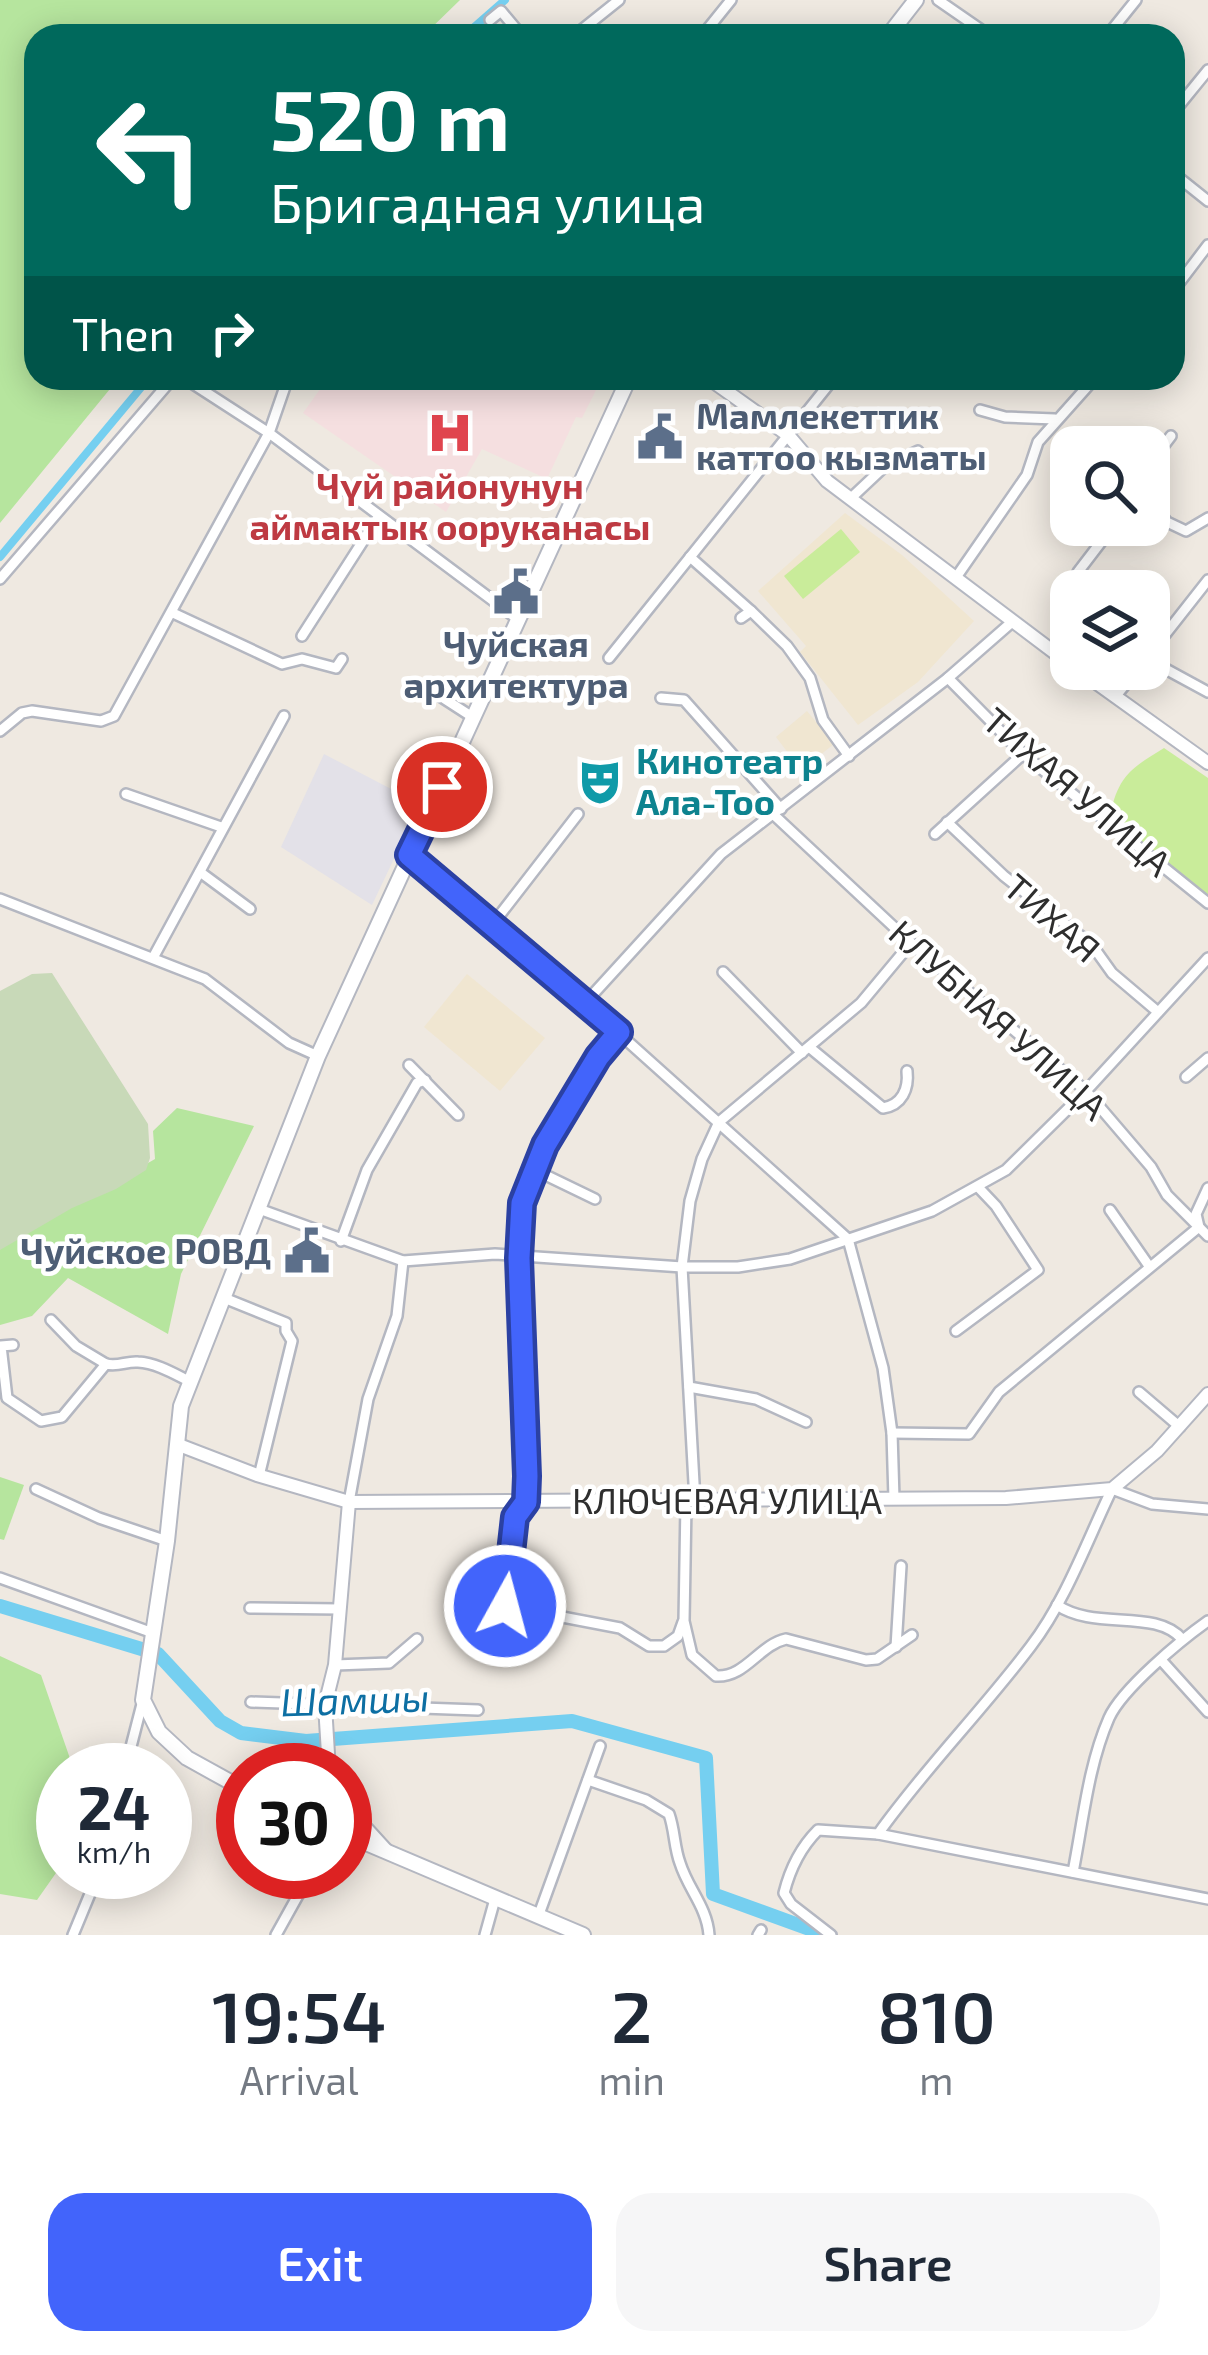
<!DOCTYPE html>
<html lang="en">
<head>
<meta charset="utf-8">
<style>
	body { margin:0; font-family:"Exo 2",sans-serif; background:#f6f6f7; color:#1f2937; height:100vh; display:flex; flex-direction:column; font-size:45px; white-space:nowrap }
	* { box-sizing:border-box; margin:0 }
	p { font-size:39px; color:#747a83 }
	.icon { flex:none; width:66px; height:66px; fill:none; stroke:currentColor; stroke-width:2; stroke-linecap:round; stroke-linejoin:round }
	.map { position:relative; height:1935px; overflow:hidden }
	.details { display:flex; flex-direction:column; background:#fff; flex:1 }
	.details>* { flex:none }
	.guide { position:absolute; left:24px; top:24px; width:1161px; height:366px; border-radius:36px; box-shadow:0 6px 30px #0003; background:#00695c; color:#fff; overflow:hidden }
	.buttons { position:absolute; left:1050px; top:426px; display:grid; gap:24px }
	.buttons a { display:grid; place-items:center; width:120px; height:120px; border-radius:24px; background:#fff; box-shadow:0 6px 30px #0003; font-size:60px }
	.speed { position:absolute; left:36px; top:1743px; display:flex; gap:24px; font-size:60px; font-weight:700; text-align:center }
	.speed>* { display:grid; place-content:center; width:156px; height:156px; border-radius:50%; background:#fff; box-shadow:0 6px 30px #0003; line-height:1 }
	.speed small { font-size:30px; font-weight:400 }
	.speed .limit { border:18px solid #d22; background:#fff; color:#111 }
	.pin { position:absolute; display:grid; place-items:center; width:102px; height:102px; color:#fff; margin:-51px; border:6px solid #fff; border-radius:50%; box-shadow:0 3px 12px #0007 }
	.me { position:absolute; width:132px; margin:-66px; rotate:7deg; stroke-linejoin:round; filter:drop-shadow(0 0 9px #0008) }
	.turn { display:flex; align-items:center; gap:42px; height:252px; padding:0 48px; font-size:54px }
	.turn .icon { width:156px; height:156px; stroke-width:2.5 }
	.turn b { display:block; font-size:84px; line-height:102px }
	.then { display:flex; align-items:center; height:114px; padding:0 48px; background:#0003; gap:24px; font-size:45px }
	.eta { display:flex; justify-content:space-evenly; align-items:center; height:204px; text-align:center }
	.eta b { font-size:72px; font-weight:600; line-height:84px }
	.action { display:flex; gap:24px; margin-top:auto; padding:24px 48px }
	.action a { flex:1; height:138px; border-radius:36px; background:#4264fb; color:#fff; font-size:48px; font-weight:600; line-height:138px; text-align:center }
	.action a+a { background:#f6f6f7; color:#1f2937 }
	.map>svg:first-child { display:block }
</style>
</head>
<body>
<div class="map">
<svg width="1208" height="1935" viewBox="0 0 1208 1935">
	<rect width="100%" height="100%" fill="#efe9e1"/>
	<!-- industrial -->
	<path fill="#e3e1e8" d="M324,754L420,804L372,905L281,847Z"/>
	<!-- education -->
	<g fill="#f0e6d1">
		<path d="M845,513L902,555L974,621L918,682L858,725L800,652L806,646L758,591Z"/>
		<path d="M807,711L834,744L801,770L776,737Z"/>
		<path d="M467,974L545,1038L500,1091L424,1027Z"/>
	</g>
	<!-- medical -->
	<path fill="#f5dfe0" d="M328,378H602L582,418L576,417L547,479L482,449L446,512L303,413Z"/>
	<!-- green -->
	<g fill="#b6e59e">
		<path d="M0,0H460L423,36H36V378H119L0,523Z"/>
		<path d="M177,1108L254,1126L181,1274L168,1334L68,1278L32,1316L0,1325V1248L155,1159L153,1131Z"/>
		<path d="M0,1477L24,1485L4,1540L0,1539Z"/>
		<path d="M0,1656L41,1675L74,1770H63V1863L37,1900L0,1894Z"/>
	</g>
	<!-- cemetery -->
	<path fill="#c8d9b8" d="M52,973L148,1124L150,1158L146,1170L116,1189L72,1208L0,1250V991L32,974Z"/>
	<!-- pitch -->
	<g fill="#c9ec9a">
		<path d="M841,529L860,552L803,599L784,576Z"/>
		<path d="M1164,748L1208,778V895L1109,819C1118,777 1128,770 1164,748Z"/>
	</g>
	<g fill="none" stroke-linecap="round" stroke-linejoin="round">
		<!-- canal -->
		<g stroke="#75cff0" stroke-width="8">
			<path d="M464,36L505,0"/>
			<path d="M0,557L149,378"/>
		</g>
		<!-- river -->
		<path stroke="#75cff0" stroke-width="14" d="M0,1606L158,1654L220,1721L241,1733L306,1741L572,1721L706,1758L713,1894L826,1935"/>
		<!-- minor casing -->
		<g stroke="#b4b7c1" stroke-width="14">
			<g id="minor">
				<path d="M938,0L990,36"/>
				<path d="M490,20L501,11L522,36"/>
				<path d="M574,36L619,0"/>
				<path d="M702,36L731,0"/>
				<path d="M1107,36L1136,0"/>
				<path d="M1173,113L1208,70"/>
				<path d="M1173,173L1208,201"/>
				<path d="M1173,291L1208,245"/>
				<path d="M184,378L269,433L519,620"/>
				<path d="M980,410L1005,417L1055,419"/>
				<path d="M1149,465L1171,436"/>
				<path d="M850,499L884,467L918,451"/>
				<path d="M1149,499L1167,522L1186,531L1208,518"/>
				<path d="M690,557L751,611L741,618"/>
				<path d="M1078,572L1114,525"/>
				<path d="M957,576L1027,475L1038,442L1095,378"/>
				<path d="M0,579L173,378"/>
				<path d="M751,611L787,646L810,678L823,720L849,756"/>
				<path d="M173,613L282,664L302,659L336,668L342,659"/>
				<path d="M302,636L379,516"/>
				<path d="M1149,655L1208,580"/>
				<path d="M609,658L834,378"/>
				<path d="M1149,660L1208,692"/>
				<path d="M948,678L1023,754L1208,903"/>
				<path d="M423,685L474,718"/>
				<path d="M1115,697L1138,669"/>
				<path d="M661,698L684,700L781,809"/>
				<path d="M0,731L22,713L32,711L101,721L114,716L269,433L288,378"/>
				<path d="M126,794L221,827"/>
				<path d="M774,815L911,943L1086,1091L1151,1167L1167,1195L1208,1236"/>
				<path d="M947,822L1004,876L1092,945L1112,973L1158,1012"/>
				<path d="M935,834L1023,754"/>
				<path d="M409,855L585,1003L848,1239L883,1368L892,1433L894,1499"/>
				<path d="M200,872L250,909"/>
				<path d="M0,899L205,979L289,1043L318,1056"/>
				<path d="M492,925L578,814"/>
				<path d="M154,956L284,716"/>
				<path d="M723,972L802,1053"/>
				<path d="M585,1003L721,854L948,678L1012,622"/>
				<path d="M809,1047L883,1108C902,1105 909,1089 907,1071"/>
				<path d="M409,1065L458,1115"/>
				<path d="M1186,1077L1208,1058"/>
				<path d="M535,1170L595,1199"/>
				<path d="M259,1209L403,1261L495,1254L682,1267H738L790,1259L932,1211L1006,1170L1086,1091L1208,958"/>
				<path d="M1110,1210L1149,1266"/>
				<path d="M341,1241L367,1170L417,1083L425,1080"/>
				<path d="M224,1298L286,1323V1331L292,1341L259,1476"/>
				<path d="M51,1320L76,1346L106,1364"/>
				<path d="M956,1331L1038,1270L996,1206L978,1187"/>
				<path d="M13,1345L1,1346L7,1398L41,1421L62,1417L106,1364C119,1367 126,1361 138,1362C156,1363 173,1373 189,1381"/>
				<path d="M689,1387L756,1399L806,1422"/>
				<path d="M1139,1392L1180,1427"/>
				<path d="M892,1433L969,1434L999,1392L1199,1227L1196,1214L1208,1188"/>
				<path d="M36,1489L99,1518L167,1541"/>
				<path d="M695,1501L682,1267L690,1201L702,1159L719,1122L861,1003L911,943"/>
				<path d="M349,1502L368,1399L397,1316L403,1261"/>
				<path d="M686,1503L684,1621L692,1655L716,1676C745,1678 759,1645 786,1639L866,1660L877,1659L912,1635"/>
				<path d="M0,1578L153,1633"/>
				<path d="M1057,1605C1095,1631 1155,1608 1182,1639"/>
				<path d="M505,1606L620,1628L649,1646H664L678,1636L683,1622"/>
				<path d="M250,1608L340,1609"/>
				<path d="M501,1635L515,1517L526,1502L519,1258L522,1203L545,1145L598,1057L619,1032"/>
				<path d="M896,1647L901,1566"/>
				<path d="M1162,1661L1208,1712"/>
				<path d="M335,1665L389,1663L417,1639"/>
				<path d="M251,1702L478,1710"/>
				<path d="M125,1770L143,1700"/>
				<path d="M588,1780L646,1800L669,1814C675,1831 674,1847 680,1863C688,1889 707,1907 709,1935"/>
				<path d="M878,1834C925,1768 982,1711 1031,1646C1066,1600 1087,1541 1112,1489L1152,1504L1208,1509"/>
				<path d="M1073,1872C1083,1822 1088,1766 1109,1718C1122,1689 1181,1640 1208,1621"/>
				<path d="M538,1917L600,1746"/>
				<path d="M73,1935L99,1872"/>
				<path d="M276,1935L311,1872"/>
				<path d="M485,1935L495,1899"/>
				<path d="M758,1935L761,1930"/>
				<path d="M831,1935L791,1904L784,1893C790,1869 800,1848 818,1830L878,1834L1208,1899"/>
			</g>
		</g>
		<!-- tertiary casing -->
		<g stroke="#b4b7c1" stroke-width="16">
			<g id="tertiary">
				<path d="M708,378L788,435L827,481L1071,665"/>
				<path d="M1077,669L1208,763"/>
				<path d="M179,1445L257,1475L349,1502L1006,1498L1112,1489L1157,1451L1208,1394"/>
				<path d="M329,1770L325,1705L335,1665L349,1502"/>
				<path d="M345,1805L386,1850"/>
			</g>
		</g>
		<!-- secondary casing -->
		<g stroke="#b4b7c1" stroke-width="18">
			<g id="secondary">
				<path d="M888,36L916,0"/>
				<path d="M243,1789L187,1758L159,1732L143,1700L167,1541L181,1406L318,1056L629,378"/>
				<path d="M345,1834L583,1935"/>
			</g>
		</g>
		<!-- minor -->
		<use href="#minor" stroke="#fff" stroke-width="9"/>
		<!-- tertiary -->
		<use href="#tertiary" stroke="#fff" stroke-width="12"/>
		<!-- secondary -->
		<use href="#secondary" stroke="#fff" stroke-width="14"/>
	</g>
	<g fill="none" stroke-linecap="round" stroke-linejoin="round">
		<!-- route casing -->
		<g stroke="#2b41a3" stroke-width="30">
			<path id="route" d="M442,787L409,855L619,1032L598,1057L545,1145L522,1203L519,1258L527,1476L526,1502L515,1517L505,1606"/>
		</g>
		<!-- route -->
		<use href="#route" stroke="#4264fb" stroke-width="21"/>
	</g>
	<!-- icons -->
	<defs>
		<g id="hospital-bare" transform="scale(3.6)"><path d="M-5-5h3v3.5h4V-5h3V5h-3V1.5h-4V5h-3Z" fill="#e0444e" stroke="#fff" stroke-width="2.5" paint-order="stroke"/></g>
		<g id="civic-bare" transform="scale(3.6)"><path d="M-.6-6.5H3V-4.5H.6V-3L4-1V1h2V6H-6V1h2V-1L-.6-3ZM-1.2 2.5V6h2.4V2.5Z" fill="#5c6f8a" stroke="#fff" stroke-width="2.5" paint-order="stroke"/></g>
		<g id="theatre-bare" transform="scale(3.6)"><path d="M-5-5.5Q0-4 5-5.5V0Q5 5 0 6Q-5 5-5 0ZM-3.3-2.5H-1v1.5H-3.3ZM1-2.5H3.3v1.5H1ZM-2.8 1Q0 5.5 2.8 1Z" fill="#0f9aa8" stroke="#fff" stroke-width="2.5" paint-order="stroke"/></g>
	</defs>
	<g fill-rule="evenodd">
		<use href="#hospital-bare" x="450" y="433"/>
		<use href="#civic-bare" x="660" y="437"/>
		<use href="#civic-bare" x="516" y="592"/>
		<use href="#theatre-bare" x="600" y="782"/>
		<use href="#civic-bare" x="307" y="1251"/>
	</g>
	<g text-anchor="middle" stroke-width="9" stroke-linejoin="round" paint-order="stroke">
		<!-- service labels -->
		<g font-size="36" font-weight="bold" fill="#4e5e75" stroke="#fff" text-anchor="start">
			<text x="696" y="429">Мамлекеттик<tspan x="696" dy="41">каттоо кызматы</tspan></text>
			<text x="516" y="657" text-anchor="middle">Чуйская<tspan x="516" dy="41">архитектура</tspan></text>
			<text x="271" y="1264" text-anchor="end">Чуйское РОВД</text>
		</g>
		<!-- health labels -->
		<g font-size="36" font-weight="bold" fill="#be3a42" stroke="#fff">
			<text x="450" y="499">Чүй районунун<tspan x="450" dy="41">аймактык ооруканасы</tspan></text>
		</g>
		<!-- culture labels -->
		<g font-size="36" font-weight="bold" fill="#0d838f" stroke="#fff" text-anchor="start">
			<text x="636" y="774">Кинотеатр<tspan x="636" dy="41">Ала-Тоо</tspan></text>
		</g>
		<!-- street labels -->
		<g font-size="36" fill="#2e2e2e" stroke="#fff">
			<text transform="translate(1077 792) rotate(41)" y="13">ТИХАЯ УЛИЦА</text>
			<text transform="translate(1052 918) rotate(41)" y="13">ТИХАЯ</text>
			<text transform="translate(998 1020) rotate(42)" y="13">КЛУБНАЯ УЛИЦА</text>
			<text x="727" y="1514">КЛЮЧЕВАЯ УЛИЦА</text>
		</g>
		<!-- water labels -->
		<g font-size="39" font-style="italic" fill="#0d6fa3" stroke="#fff">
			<text transform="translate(355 1700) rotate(-2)" y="14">Шамшы</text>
		</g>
	</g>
</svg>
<div class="buttons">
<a><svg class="icon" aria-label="search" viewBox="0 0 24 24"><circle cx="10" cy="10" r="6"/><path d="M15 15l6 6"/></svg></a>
<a><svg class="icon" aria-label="layers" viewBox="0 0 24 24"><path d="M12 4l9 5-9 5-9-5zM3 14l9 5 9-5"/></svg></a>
</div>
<div class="speed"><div>24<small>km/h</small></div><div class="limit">30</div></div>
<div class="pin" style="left:442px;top:787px;background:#d93025"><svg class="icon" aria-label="arrive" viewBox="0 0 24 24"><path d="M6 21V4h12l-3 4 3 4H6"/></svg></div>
<svg class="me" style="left:505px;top:1606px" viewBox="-20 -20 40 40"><circle r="17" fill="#4264fb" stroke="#fff" stroke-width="3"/><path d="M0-11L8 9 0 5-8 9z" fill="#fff"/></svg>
<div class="guide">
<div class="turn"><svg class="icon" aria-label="left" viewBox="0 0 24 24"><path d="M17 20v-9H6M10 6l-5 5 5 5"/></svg><div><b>520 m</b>Бригадная улица</div></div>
<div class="then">Then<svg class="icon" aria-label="right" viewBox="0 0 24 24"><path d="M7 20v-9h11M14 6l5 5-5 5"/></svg></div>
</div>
</div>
<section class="details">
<div class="eta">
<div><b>19:54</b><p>Arrival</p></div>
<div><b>2</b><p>min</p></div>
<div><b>810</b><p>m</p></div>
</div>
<div class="action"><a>Exit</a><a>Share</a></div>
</section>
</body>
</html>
